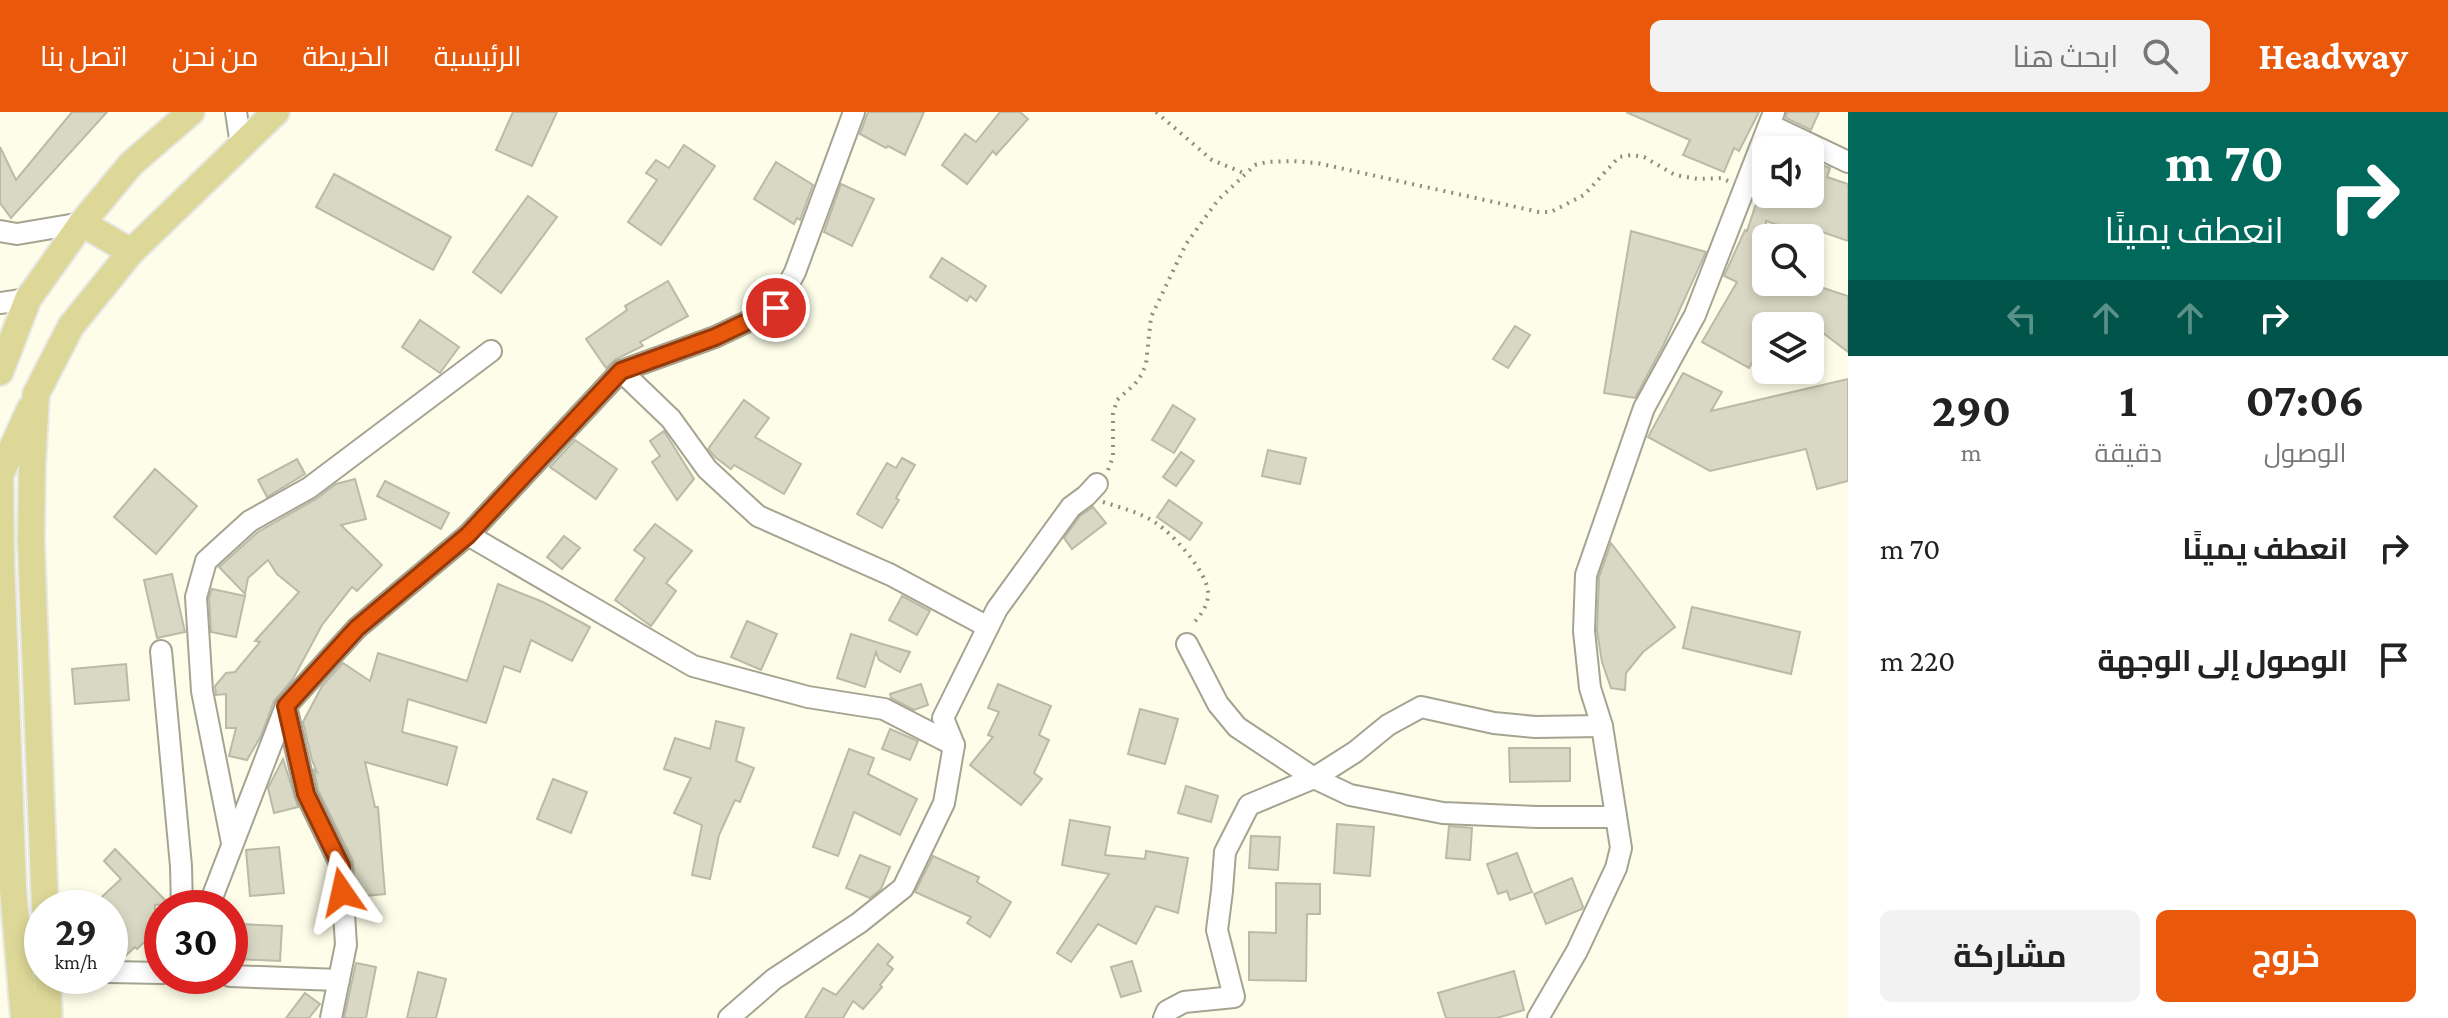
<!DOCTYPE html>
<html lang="ar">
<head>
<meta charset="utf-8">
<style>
	body { margin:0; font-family:"Crimson Pro",Cairo,serif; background:#f2f2f2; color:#222; direction:rtl; height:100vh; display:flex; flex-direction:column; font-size:30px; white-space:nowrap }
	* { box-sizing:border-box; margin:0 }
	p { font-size:26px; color:#767676 }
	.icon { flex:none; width:44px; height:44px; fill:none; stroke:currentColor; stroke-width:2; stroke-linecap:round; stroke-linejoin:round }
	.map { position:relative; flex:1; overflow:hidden; direction:ltr }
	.side { display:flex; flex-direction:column; background:#fff; width:600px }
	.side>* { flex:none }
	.hud { background:#00695c; color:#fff; overflow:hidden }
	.fabs { position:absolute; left:1752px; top:24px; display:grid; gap:16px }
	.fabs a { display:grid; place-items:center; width:72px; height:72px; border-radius:12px; background:#fff; box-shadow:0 4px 12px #0003; font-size:40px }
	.speed { position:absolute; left:24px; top:778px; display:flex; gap:16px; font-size:40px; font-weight:700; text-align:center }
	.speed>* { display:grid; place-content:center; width:104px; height:104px; border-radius:50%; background:#fff; box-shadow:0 4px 12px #0003; line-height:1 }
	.speed small { font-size:20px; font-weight:400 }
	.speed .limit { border:12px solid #d22; background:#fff; color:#111 }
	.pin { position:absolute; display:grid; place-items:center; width:68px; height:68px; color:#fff; margin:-34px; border:4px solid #fff; border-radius:50%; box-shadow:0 2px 8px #0007 }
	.me { position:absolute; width:88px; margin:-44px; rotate:349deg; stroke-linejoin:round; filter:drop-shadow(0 0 6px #0008) }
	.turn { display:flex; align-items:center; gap:28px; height:168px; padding:0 32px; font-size:36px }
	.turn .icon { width:104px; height:104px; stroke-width:2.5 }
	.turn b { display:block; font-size:56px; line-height:68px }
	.lanes { display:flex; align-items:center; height:76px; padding:0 32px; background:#0003; justify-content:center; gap:40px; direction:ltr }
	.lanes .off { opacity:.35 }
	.eta { display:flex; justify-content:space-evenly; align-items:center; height:136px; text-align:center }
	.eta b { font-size:48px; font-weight:700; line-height:56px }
	.button { display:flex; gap:16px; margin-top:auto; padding:16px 32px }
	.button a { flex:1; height:92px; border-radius:12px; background:#ea580c; color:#fff; font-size:32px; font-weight:700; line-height:92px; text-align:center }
	.button a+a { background:#f2f2f2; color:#222 }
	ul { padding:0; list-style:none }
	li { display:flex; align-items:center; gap:24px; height:112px; padding:0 32px }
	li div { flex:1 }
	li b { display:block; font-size:30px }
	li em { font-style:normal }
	header { display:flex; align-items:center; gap:48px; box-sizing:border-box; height:112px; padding:0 40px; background:#ea580c; color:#fff }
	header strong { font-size:38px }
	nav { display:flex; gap:44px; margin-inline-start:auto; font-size:28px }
	.search { width:560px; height:72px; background:#f2f2f2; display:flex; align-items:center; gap:20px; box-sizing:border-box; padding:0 28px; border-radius:12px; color:#767676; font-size:30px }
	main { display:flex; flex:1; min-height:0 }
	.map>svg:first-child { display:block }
</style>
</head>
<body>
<header>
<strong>Headway</strong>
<div class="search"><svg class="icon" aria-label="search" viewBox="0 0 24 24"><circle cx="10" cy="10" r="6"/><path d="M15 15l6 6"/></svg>ابحث هنا</div>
<nav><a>الرئيسية</a><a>الخريطة</a><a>من نحن</a><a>اتصل بنا</a></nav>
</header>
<main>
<section class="side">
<div class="hud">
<div class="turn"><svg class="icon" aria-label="right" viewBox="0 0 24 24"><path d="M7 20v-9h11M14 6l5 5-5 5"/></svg><div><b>70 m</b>انعطف يمينًا</div></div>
<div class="lanes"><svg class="icon off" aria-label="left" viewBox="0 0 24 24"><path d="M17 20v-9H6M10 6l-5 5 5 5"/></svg><svg class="icon off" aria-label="ahead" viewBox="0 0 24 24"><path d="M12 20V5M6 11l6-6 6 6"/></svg><svg class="icon off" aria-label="ahead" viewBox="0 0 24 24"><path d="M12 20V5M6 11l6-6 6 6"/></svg><svg class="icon" aria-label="right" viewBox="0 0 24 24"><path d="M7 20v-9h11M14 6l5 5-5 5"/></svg></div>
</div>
<div class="eta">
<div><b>07:06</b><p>الوصول</p></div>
<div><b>1</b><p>دقيقة</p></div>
<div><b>290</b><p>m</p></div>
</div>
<ul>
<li><svg class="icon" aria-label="right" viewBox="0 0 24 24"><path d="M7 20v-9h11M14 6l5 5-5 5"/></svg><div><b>انعطف يمينًا</b></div><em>70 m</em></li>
<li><svg class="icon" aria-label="arrive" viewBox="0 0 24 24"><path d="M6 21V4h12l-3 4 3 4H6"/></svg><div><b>الوصول إلى الوجهة</b></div><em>220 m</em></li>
</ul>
<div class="button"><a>خروج</a><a>مشاركة</a></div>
</section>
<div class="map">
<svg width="1848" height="906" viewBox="0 0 1848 906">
	<rect width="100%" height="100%" fill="#fdfde9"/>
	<!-- building -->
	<g fill="#d8d8c4" stroke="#bbbaa8" stroke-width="2">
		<path d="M72,0H107L11,106L0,91V35L16,68Z"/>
		<path d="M513,0H557L532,54L496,38Z"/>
		<path d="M868,0H924L905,43L888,34L886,36L860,22Z"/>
		<path d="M1000,0H1020L1028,7L996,43L993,39L967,72L942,53L965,22L976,30Z"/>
		<path d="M1626,0H1759L1739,39L1734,36L1724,60L1683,43L1690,28Z"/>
		<path d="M1787,0H1819L1811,18L1786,6Z"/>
		<path d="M684,33L715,54L661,133L628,110L657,68L646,61L656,48L669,56Z"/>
		<path d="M1810,49L1830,56L1827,65L1848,72V129L1811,116L1809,123L1766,109V170H1805L1848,184V240L1814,214H1766V256L1753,249L1749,256L1702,230L1737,170L1724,164L1745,118L1747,119L1763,71H1766V82H1810Z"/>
		<path d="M776,50L813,73L800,108L797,106L794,112L754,87Z"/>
		<path d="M334,62L451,125L433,158L316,95Z"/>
		<path d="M841,72L874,87L852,134L824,120Z"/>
		<path d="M528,84L557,105L501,181L473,160Z"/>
		<path d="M1631,119L1706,140L1664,232L1635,286L1604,281Z"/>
		<path d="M942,146L986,174L976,189L970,184L967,189L930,165Z"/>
		<path d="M668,169L688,204L640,230L643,234L616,247L606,256L586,227L627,198L625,194Z"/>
		<path d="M420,208L459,235L440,261L402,235Z"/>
		<path d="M1515,214L1530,223L1508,256L1493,247Z"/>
		<path d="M1683,261L1722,280L1711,299L1848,267V369L1817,377L1806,337L1710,359L1648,325Z"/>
		<path d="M744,288L769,306L755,325L801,352L784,382L734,353L731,357L715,345L708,337Z"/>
		<path d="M1173,293L1195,307L1174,341L1152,328Z"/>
		<path d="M664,319L694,367L677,388L652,350L660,344L650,329Z"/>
		<path d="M575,328L617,357L596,387L550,355Z"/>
		<path d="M1268,338L1306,346L1300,372L1262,364Z"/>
		<path d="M1181,340L1194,349L1176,374L1163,365Z"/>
		<path d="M902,346L915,353L896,386L899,388L882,416L857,402L887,351L896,356Z"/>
		<path d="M297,347L305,362L267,385L258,368Z"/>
		<path d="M155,357L197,394L156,442L114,405Z"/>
		<path d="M355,367L366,407L341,413L382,453L357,479L352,475L322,513L293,567L274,589L261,624L247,648L229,644L236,616H226V582L216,583L215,574L226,561L235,560L260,530L255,529L299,480L277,462L268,448L248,466L245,482L219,455L258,420L316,387L336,372Z"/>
		<path d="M385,369L449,401L441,417L377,384Z"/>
		<path d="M1169,388L1202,411L1190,428L1157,405Z"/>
		<path d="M1093,395L1106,411L1072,437L1064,426L1080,404Z"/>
		<path d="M655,412L692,439L666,471L676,479L651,514L615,488L645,446L634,438Z"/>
		<path d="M564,424L580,436L562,457L547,445Z"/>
		<path d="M1611,431L1675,515L1643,540L1626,561L1625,578L1611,576L1602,550L1597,519L1599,465Z"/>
		<path d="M172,462L185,520L157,526L144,468Z"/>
		<path d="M498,472L543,490L590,515L572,549L531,528L520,560L504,554L486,611L408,587L402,620L457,635L447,673L365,650L375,695H378L385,782L356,785L353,749L318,678L314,658L317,660L312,648L303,610L322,574L343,551L370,569L378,541L467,569Z"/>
		<path d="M212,477L245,484L236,525L211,520L209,486Z"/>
		<path d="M902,484L930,499L917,523L889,508Z"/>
		<path d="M1692,495L1800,520L1791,562L1683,536Z"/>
		<path d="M747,509L777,522L761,558L731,545Z"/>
		<path d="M851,522L879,531L910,540L900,560L879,548L876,540L865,575L837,566Z"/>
		<path d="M126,552L129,588L75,592L72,557Z"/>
		<path d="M921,572L928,593L914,598L891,586L890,582Z"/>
		<path d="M998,572L1051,594L1039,623L1049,628L1034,661L1042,667L1021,693L970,653L993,625L988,623L999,600L988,596Z"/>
		<path d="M1140,597L1178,607L1165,652L1128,642Z"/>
		<path d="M716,609L744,616L736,649L754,656L740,690L735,688L719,723L710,767L692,763L702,713L674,701L691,666L664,657L675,626L710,637Z"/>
		<path d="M890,617L918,629L910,648L882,637Z"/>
		<path d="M1509,636H1570V669L1510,670Z"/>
		<path d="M849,637L874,646L868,662L917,687L900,723L854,700L838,744L813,735Z"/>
		<path d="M283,647L298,695L274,701L268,676Z"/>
		<path d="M553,667L587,680L571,721L537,707Z"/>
		<path d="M1186,674L1218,684L1211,710L1178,701Z"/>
		<path d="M1070,708L1110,715L1105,743L1145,747L1146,739L1188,746L1178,801L1156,794L1136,832L1098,812L1071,850L1057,841L1109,762L1062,753Z"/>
		<path d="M1337,712L1374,715L1370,764L1334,761Z"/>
		<path d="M1449,714L1472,716L1470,748L1446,746Z"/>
		<path d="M1251,724L1280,725L1278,758L1249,756Z"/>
		<path d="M279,735L284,781L250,784L246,738Z"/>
		<path d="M115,737L169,792L155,793V813L152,817L155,820L137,837L135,835L122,847H113L110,844V796H90L121,767L104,749Z"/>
		<path d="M1517,741L1532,780L1510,788L1507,779L1498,782L1487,752Z"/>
		<path d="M860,743L890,755L881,777L870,786L846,776Z"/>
		<path d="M933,744L979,765L977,770L1011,790L990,825L967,811L971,805L915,780Z"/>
		<path d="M1572,766L1583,795L1582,797L1546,812L1534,782Z"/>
		<path d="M1276,771L1320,772V802H1307L1306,869L1249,868V820L1276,821Z"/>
		<path d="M238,812L282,814L280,849L236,847Z"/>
		<path d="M878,832L893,845L887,852L893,857L880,873L882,875L863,897L853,889L843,906H805L823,876L836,883Z"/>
		<path d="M1132,849L1141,879L1121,885L1111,855Z"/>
		<path d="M356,851L376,855L366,906H344Z"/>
		<path d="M1514,859L1524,898L1497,906H1446L1438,881Z"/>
		<path d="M418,860L446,867L436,906H407Z"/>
		<path d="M305,881L320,892L309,906H286Z"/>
	</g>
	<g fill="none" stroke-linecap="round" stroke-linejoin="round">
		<!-- minor casing -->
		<g stroke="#a5a492" stroke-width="24">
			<g id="minor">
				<path d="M236,0L241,33"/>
				<path d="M1770,13L1848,50"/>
				<path d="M0,119L17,122L82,111"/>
				<path d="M0,191L28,187"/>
				<path d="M621,259L671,307L707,357L758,404L891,463L988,515"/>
				<path d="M468,423L693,554L808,585L884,597L954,633"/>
				<path d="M1187,532L1218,592L1237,615L1314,666L1350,683L1443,701L1538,705H1616"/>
				<path d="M161,539L181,754L182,796"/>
				<path d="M232,731L202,579L196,485L206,449L250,409L309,376L491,239"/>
				<path d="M208,796L286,594"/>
				<path d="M110,860L162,861"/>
				<path d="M230,864L339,868"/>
				<path d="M331,906L346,833L341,754L306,682L286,594L357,516L468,423L621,259L715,225L776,196L795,160L854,0"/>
				<path d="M729,906L774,867L859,811L903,776L944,691L954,633L943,606L997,497L1071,395L1086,384L1097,372"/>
				<path d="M1164,906L1167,899L1184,890L1234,885L1217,818L1222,779L1225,740L1249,693L1314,666L1355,640L1388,613L1421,595L1494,611L1535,615L1602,614"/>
				<path d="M1538,906L1577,839L1616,756L1621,736L1602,614L1590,576L1584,519L1586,463L1644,296L1695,203L1774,0"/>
			</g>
		</g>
		<!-- major casing -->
		<g stroke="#e7e7e6" stroke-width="30">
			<g id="major">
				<path d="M82,111L131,140"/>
				<path d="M0,260L28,187L82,111L131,52L191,0"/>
				<path d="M0,352L1,448L13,777L24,906"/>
				<path d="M0,363L30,297"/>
				<path d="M45,796L31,429L32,356L36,282L71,214L131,140L276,0"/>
				<path d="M47,864L49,906"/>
			</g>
		</g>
		<!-- path -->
		<g stroke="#8d8c7f" stroke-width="4" stroke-dasharray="2 6" stroke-linecap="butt">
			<path d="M1156,0L1212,48L1246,62"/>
			<path d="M1108,358L1113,345V302L1117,288L1135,272L1142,262L1146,252L1151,205L1186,132L1218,88L1255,53L1267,50L1292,49L1317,51L1539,100H1551L1584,83L1619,45L1632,43L1644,45L1675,63L1698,67L1722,66L1728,69"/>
			<path d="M1103,390C1121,396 1140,400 1156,411C1173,422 1207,460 1208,480C1209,493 1200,504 1192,513"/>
		</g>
		<!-- minor -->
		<use href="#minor" stroke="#fff" stroke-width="20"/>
		<!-- major -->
		<use href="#major" stroke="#ddd897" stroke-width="26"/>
	</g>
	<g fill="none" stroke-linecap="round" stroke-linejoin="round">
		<!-- route casing -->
		<g stroke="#983908" stroke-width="20">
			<path id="route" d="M342,780L341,754L306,682L286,594L357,516L468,423L621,259L715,225L776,196"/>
		</g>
		<!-- route -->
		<use href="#route" stroke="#ea580c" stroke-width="14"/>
	</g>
</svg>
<div class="fabs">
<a><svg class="icon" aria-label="sound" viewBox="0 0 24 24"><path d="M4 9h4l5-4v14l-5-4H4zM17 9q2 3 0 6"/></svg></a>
<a><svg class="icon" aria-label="search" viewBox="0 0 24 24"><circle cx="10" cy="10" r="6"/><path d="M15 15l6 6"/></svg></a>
<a><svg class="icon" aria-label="layers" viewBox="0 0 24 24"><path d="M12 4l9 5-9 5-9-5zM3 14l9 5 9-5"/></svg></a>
</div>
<div class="speed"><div>29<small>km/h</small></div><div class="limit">30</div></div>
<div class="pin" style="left:776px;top:196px;background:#d93025"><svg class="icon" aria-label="arrive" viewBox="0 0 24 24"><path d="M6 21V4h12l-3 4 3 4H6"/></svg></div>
<svg class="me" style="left:342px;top:780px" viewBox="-20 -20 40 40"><path d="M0-17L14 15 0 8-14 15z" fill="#ea580c" stroke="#fff" stroke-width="4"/></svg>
</div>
</main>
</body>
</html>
